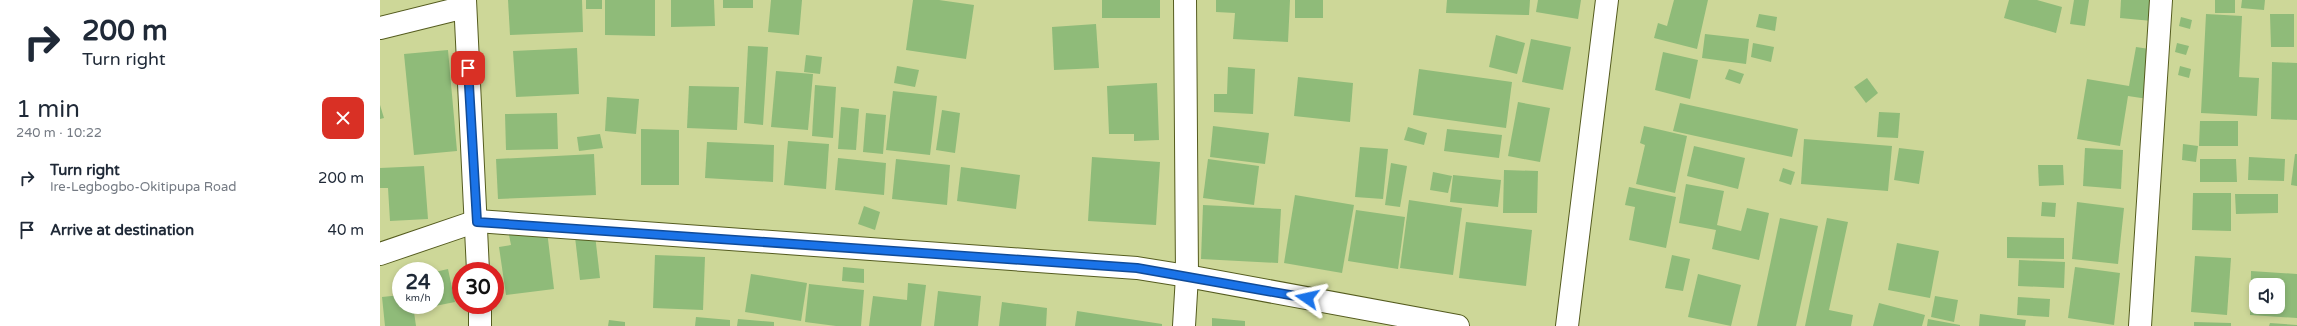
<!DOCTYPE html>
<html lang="en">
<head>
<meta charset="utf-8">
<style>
	body { margin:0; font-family:"Varela Round",sans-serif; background:#f6f6f7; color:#1f2937; height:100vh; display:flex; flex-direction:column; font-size:15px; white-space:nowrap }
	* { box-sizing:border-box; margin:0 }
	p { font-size:13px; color:#747a83 }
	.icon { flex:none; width:22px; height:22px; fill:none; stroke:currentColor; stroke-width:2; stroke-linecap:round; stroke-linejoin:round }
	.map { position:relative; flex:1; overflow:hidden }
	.details { display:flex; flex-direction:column; background:#fff; width:380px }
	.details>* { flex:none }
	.guide { background:#fff; color:#1f2937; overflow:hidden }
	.controls { position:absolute; left:1869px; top:278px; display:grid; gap:8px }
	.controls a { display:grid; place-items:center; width:36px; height:36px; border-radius:8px; background:#fff; box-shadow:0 2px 6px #0003; font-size:20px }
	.speed { position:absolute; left:12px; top:262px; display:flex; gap:8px; font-size:20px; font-weight:700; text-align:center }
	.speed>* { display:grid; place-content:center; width:52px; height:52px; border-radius:50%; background:#fff; box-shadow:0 2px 6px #0003; line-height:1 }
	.speed small { font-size:10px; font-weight:400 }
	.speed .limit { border:6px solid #d22; background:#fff; color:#111 }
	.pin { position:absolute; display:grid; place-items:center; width:34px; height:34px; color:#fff; margin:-17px; border-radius:8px; box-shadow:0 2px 6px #0006 }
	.me { position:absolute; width:44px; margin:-22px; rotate:281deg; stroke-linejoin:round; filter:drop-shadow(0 0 3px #0008) }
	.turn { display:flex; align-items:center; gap:14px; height:84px; padding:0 16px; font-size:18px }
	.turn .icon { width:52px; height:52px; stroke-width:2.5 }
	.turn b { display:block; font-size:28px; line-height:34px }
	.round { display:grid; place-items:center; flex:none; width:42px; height:42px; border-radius:8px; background:#f6f6f7 }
	.summary { display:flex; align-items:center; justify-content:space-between; height:68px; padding:0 16px }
	h1 { font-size:24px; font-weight:600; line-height:30px }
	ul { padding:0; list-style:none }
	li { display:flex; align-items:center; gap:12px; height:52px; padding:0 16px }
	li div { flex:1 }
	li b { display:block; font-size:15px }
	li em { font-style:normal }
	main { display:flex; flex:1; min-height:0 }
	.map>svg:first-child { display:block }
</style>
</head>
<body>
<main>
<section class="details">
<div class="guide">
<div class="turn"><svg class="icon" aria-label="right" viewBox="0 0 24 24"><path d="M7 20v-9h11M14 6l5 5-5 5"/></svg><div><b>200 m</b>Turn right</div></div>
</div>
<div class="summary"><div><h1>1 min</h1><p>240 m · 10:22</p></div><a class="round" style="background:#d93025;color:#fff"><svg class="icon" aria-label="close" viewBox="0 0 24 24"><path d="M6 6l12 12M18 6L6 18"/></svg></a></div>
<ul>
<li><svg class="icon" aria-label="right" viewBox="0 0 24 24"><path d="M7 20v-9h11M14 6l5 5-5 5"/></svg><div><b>Turn right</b><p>Ire-Legbogbo-Okitipupa Road</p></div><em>200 m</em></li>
<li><svg class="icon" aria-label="arrive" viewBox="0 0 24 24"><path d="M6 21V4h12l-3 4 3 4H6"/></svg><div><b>Arrive at destination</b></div><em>40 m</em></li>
</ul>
</section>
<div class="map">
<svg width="1917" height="326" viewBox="0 0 1917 326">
	<rect width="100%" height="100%" fill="#cdd798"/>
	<!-- building -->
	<g fill="#8fbb79" fill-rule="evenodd">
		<path d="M128,0H202L203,32L130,35Z"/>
		<rect x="206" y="0" width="16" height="9"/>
		<path d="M225,0H275V36L225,35Z"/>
		<path d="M291,0H334L335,26L291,27Z"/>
		<rect x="343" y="0" width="30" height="8"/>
		<path d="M391,0H422L419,35L388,32Z"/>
		<path d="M533,0H559L594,5L586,59L526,50Z"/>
		<rect x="722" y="0" width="58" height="18"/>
		<path d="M836,0H910L908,42L853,39L855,13L836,12Z"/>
		<rect x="915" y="0" width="28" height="18"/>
		<path d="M1067,0H1150L1149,15L1066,13Z"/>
		<path d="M1158,0H1201L1198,19L1156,12Z"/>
		<path d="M1294,0H1328L1317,49L1274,38L1278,23L1287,26Z"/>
		<path d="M1629,0H1657L1682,7L1676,33L1624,18Z"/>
		<path d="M1694,0H1709L1705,26L1690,24Z"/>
		<path d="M1741,0H1774L1772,21L1740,18Z"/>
		<rect x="1835" y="0" width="20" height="13"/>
		<path d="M1862,0H1885L1884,10L1861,8Z"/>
		<path d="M1379,14L1397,17L1395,31L1376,27Z"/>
		<path d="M1826,14L1862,16L1859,77L1879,78L1877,116L1821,113Z"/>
		<path d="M1890,14H1914V47H1891Z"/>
		<path d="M1801,17L1812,20L1810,29L1799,26Z"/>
		<path d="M716,24L719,68L674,70L672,27Z"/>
		<path d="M1325,34L1369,39L1366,64L1322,58Z"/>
		<path d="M1116,35L1145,43L1137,74L1109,67Z"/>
		<path d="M1151,39L1191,47L1183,90L1142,82Z"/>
		<path d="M1373,43L1394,47L1391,62L1371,57Z"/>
		<path d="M1797,43L1809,46L1806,55L1795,52Z"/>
		<path d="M368,46L388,47L383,125L364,123Z"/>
		<path d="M1756,47L1776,50L1768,99L1748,96L1740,146L1697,139L1707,79L1749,86Z"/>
		<path d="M197,48L199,94L136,97L133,51Z"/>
		<path d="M68,50L77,151L34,155L24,54Z"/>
		<path d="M1283,52L1318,60L1310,99L1275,90Z"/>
		<path d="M426,55L442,57L440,74L424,72Z"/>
		<path d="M1892,62L1917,63V120L1891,119Z"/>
		<path d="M517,66L539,70L535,87L514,83Z"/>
		<path d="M1800,66L1811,69L1809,78L1798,75Z"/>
		<path d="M848,67L875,69L873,114L834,112V94H847Z"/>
		<path d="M1039,69L1132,82L1126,128L1033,115Z"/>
		<path d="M1349,69L1364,74L1360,84L1345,79Z"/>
		<path d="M396,71L433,74L428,130L391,127Z"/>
		<path d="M918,77L973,83L970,122L914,116Z"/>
		<path d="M1487,78L1498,93L1486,103L1474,87Z"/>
		<path d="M777,83L779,140L754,141V134H729L727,86Z"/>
		<path d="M435,85L456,87L453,138L432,136Z"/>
		<path d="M309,86L359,87L357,130L307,128Z"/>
		<path d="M513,91L557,96L550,155L506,150Z"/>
		<path d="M227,97L259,99L256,134L225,131Z"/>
		<path d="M1138,102L1170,108L1160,162L1128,156Z"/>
		<path d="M1300,103L1418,129L1412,157L1293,131Z"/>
		<path d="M0,105L4,118L0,119Z"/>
		<path d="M461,107L479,109L476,150L458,149Z"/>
		<path d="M562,110L580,113L575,153L556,150Z"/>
		<path d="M1499,112L1520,113L1518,138L1497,137Z"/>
		<path d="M177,113L178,149L126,150L125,114Z"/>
		<path d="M486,113L506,115L503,154L483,152Z"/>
		<path d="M1820,121H1858V146H1819Z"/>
		<path d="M833,126L889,133L885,164L830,157Z"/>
		<path d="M1264,126L1307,136L1295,193L1256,184L1265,145L1260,143Z"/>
		<path d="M1028,127L1047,133L1044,145L1024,140Z"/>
		<path d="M261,129L299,130V185H261Z"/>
		<path d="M1067,129L1122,135L1119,158L1064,151Z"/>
		<path d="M220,134L223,148L199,151L197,137Z"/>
		<path d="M1424,139L1512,146L1508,191L1421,184Z"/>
		<path d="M408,141L449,144L446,189L404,185Z"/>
		<path d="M327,142L394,145L393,182L325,178Z"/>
		<path d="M1803,144L1818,146L1816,162L1802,160Z"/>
		<path d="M1314,146L1365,158L1358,189L1307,176Z"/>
		<path d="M980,147L1008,149L1003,199L975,197Z"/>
		<path d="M1519,148L1544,151L1539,184L1514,180Z"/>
		<path d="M1705,148L1743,150L1741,189L1703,186Z"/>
		<path d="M214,154L216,195L118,199L116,159Z"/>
		<path d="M1915,154H1917V186L1911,185Z"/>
		<path d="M712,157L780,162L776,225L708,221Z"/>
		<path d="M1869,157L1905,159L1904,181L1868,180Z"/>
		<path d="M458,158L506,163L504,195L455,190Z"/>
		<path d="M516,159L570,165L567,205L512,199Z"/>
		<path d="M828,159L879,166L874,205L823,198Z"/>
		<path d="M1820,159H1856L1857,182H1820Z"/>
		<path d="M1011,163L1027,166L1020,207L1005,205Z"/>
		<path d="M1658,165H1683L1684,185L1659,186Z"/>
		<path d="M44,166L48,219L10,221L8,188H0V168Z"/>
		<path d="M581,167L640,175L636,209L577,201Z"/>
		<path d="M1403,168L1415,172L1411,185L1399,181Z"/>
		<path d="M1124,170L1158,171L1157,213H1123Z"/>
		<path d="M1053,172L1072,176L1068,193L1050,190Z"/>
		<path d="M1073,175L1121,180L1118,207L1070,202Z"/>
		<path d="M1306,184L1344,191L1337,225L1361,231L1367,208L1389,213L1379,260L1332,249L1336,230L1299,223Z"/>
		<path d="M1249,187L1296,197L1286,248L1249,240L1255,207L1245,205Z"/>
		<path d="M1813,193H1851V231L1812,230Z"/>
		<path d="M1855,194H1898V213L1856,214Z"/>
		<path d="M915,195L974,205L962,273L904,263Z"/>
		<path d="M1029,200L1082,208L1073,275L1020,268Z"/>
		<path d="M1662,202L1676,203L1675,217L1661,216Z"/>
		<path d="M1697,202L1744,208L1738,264L1692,259Z"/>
		<path d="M823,205L901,209L898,263L821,259Z"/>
		<path d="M484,206L500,212L495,230L478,224Z"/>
		<path d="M976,210L1025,217L1018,269L968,261Z"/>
		<path d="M1400,218L1438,226L1416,326H1377Z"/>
		<path d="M1447,218L1468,222L1449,310L1473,315L1471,326H1425Z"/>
		<path d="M1086,222L1152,230L1146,286L1079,278Z"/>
		<path d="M167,231L174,289L126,295L119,247L131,245L129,235Z"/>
		<path d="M215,235L220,278L200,280L195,237Z"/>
		<path d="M1627,237L1684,238V259L1627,258Z"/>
		<path d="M1517,243L1559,251L1550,298L1508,290Z"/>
		<path d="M275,255L325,257L323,310L273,308Z"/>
		<path d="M1292,255L1310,259L1303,291L1285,288Z"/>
		<path d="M1815,256L1851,258L1847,315L1811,312Z"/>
		<path d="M1639,260L1685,262L1684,288L1638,286Z"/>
		<path d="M463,267L484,269V283L462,281Z"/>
		<path d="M1695,267L1740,273L1734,325L1688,318Z"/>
		<path d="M68,269L75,302L55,306V272Z"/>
		<path d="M1871,271L1917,274V318L1870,315ZM1876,285H1898V307H1876Z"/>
		<path d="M371,274L427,283L421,321L365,312Z"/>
		<path d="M1318,274L1361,285L1351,326L1308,317Z"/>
		<path d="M528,283L546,285L541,326H489L493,296L527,300Z"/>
		<path d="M429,284L484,290L481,326H456L425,322Z"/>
		<path d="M558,291L601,296L598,326H554Z"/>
		<path d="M21,295V305H33L36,326H5L2,297Z"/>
		<path d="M1555,296L1578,300L1574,322L1551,317Z"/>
		<path d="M1638,297L1670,299L1669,317L1637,315Z"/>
		<path d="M622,302L667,308L666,326H619Z"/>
		<path d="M1499,303L1545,315L1542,326H1493Z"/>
		<path d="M697,311L782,324V326H695Z"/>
		<path d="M1600,314L1646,320L1645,326H1599Z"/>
		<path d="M316,317L350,320V326H315Z"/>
		<path d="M832,318L865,321V326H832Z"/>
		<path d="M358,319L394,322V326H357Z"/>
		<path d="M1548,319L1580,325V326H1547Z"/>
		<path d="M229,320L245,322V326H228Z"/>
		<path d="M1814,322L1851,323V326H1814Z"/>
		<path d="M1890,323L1917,325V326H1889Z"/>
	</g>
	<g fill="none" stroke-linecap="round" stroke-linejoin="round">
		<!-- minor casing -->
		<g stroke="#555c1f" stroke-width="24">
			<g id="minor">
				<path d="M0,28L85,7"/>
				<path d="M0,254L97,221L757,268L807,276L1078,326"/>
				<path d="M804,326L807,276L805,0"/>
				<path d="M1187,326L1227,0"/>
				<path d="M1760,326L1781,0"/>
			</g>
		</g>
		<!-- tertiary casing -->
		<g stroke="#555c1f" stroke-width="24">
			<g id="tertiary">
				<path d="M85,0L98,271"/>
				<path d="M100,305V326"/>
			</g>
		</g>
		<!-- minor -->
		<use href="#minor" stroke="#fff" stroke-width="22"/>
		<!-- tertiary -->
		<use href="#tertiary" stroke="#fff" stroke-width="22"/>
	</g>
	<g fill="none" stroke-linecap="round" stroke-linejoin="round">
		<!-- route casing -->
		<g stroke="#114b97" stroke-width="10">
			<path id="route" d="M88,68L97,222L757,268L927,298"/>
		</g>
		<!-- route -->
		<use href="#route" stroke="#1a73e8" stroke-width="7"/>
	</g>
</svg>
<div class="controls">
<a><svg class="icon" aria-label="sound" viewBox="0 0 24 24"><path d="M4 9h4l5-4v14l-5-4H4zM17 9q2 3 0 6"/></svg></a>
</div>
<div class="speed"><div>24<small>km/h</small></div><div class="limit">30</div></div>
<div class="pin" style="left:88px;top:68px;background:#d93025"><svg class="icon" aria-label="arrive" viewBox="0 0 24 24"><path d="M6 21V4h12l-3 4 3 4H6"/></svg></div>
<svg class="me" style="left:927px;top:298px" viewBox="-20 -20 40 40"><path d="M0-17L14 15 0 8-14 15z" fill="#1a73e8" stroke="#fff" stroke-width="4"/></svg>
</div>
</main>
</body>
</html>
